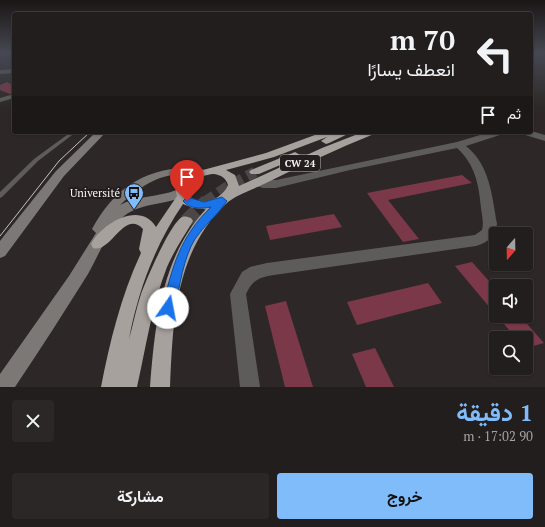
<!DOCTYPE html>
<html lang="ar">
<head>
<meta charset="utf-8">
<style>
	body { margin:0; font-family:"PT Serif",Vazirmatn,serif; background:#2a2726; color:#f1f3f6; direction:rtl; height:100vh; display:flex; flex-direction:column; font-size:15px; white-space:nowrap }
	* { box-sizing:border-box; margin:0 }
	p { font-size:13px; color:#a2a2a4 }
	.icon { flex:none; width:22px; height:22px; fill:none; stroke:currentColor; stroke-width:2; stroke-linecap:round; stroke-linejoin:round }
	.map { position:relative; height:387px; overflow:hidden; direction:ltr }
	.side { display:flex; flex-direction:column; background:#221e1d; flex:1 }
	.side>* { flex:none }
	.guide { position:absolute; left:12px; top:12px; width:521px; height:122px; border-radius:4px; box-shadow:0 1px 3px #0004,0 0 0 1px #3f3c3b; direction:rtl; background:#221e1d; color:#f1f3f6; overflow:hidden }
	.needle { width:26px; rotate:200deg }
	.tools { position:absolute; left:489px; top:227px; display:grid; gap:8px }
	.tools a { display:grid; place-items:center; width:44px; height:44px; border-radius:4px; background:#221e1d; box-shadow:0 1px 3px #0004,0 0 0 1px #3f3c3b; font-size:20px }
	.pin { position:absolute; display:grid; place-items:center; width:34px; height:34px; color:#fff; margin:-41px -17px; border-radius:50% 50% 50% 0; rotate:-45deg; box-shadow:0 0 4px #0007 }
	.pin .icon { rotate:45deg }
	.me { position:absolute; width:44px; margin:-22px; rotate:12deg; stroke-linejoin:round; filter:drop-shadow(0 0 3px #0008) }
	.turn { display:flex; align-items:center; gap:14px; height:84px; padding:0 12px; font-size:18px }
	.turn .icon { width:52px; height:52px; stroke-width:2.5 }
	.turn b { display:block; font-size:28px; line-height:34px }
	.then { display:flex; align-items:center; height:38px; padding:0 12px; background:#0003; gap:8px; font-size:15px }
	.round { display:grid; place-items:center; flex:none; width:42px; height:42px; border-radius:4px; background:#2a2726 }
	.summary { display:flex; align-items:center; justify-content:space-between; height:68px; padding:0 12px }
	h1 { font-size:24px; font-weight:700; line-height:30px; color:#81bcfa }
	.primary-button { display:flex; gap:8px; margin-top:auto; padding:8px 12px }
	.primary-button a { flex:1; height:46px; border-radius:4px; background:#81bcfa; color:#111; font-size:16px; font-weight:700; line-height:46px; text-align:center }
	.primary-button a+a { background:#2a2726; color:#f1f3f6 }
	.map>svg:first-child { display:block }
</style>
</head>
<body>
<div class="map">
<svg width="545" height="387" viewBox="0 0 545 387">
	<rect width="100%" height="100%" fill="#2d2827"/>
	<!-- building -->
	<g fill="#7a3849">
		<path d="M7,82L14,86V92L10,94L0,90V85Z"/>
		<path d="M462,175L472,183L388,200L419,239L403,242L367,193Z"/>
		<path d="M334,214L342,227L270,240L266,226Z"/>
		<path d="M472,262L496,289V315L455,266Z"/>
		<path d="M428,283L442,303L357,325L347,302Z"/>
		<path d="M286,301L313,387H285L265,306Z"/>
		<path d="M497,316H520L544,343L526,348V338H516Z"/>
		<path d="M375,348L394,387H366L352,354Z"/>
	</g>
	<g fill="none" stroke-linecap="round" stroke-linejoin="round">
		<!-- highway-tunnel-far1 -->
		<path stroke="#4b4746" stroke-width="11" stroke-dasharray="11 5.5" stroke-linecap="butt" d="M205,202L227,187L255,172"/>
		<!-- highway-tunnel -->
		<path stroke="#4b4746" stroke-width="14" stroke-dasharray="14 7" stroke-linecap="butt" d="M186,221L207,201"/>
		<!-- lane -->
		<path fill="#5e5c5a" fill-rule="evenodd" d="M71,132H76L38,161L2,197L0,198V192L34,159Z"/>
		<!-- street -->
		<g fill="#5e5c5a" fill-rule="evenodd">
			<path d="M14,69V73L0,74V70Z"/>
			<path d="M14,94V98L0,102V98Z"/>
			<path d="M531,131L545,135V141L522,134L520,132Z"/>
			<path d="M490,132H505L503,134L466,146C490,165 492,196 497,224C495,237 488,242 476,246L274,275C260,277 252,280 246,294L260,387H240L230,294L242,272L250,267L267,263L475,235L482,230C484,223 482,216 481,208C479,185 475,164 457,148L350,170L276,188H263L254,185L252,182L254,179C260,178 269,180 276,180L457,142Z"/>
		</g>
		<!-- secondary -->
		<g fill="#7b7876" fill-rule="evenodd">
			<path d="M96,132H106L64,176L5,256L0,258V241L7,232L56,171Z"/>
			<path d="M186,167L202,169L208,172C204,177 182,174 174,175C153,177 135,191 120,205C135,197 151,197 167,193C174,192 178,187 185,189L187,192C178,206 138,200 121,219C106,235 98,256 88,274C64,312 40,350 15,387H0V374L69,276L96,233L92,229C114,189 141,171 186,167Z"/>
		</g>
		<!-- highway -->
		<g fill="#a6a19d" fill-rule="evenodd">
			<path d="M323,132H337L336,133L352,132L329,143L326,144L321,141L327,137L274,157L226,170L235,175L239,186L322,148L363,132H376L374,134C337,149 300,166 264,184C254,189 236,195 228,202C175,250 173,320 170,387H150C155,325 161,257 206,209L193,208L183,204C155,245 138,291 129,339C133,325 136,309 141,294C146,280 170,224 182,217C185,216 188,217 191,218L193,221C184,236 174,251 167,267C152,305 146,347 137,387H101C110,341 121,296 141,253L139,249L143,229C124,209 111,254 93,248L91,244C101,224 140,200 156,227L177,196C173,186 179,178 188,174L266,153ZM214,174C221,175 226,178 228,185C223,198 204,207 192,198C173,185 204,174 214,174Z"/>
			<path d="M295,152L300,155L299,157L259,174H251L249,172L251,170Z"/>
		</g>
		<!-- tram -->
		<path stroke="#c6c2c1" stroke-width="1" d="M0,236L59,161L90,132"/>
	</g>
	<!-- sky -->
	<linearGradient id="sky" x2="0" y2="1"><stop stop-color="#191615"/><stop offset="0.49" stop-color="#464852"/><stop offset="1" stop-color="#464852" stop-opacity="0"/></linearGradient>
	<rect width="545" height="108" fill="url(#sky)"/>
	<!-- route -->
	<path fill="#1a73e8" stroke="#114b97" d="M187,197L204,202L222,197L227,201C218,215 204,225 195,239C183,259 180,285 175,308L173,312L168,314L164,312L162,308C173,266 179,238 211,207C202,209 189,209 183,201Z"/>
	<!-- icons -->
	<defs>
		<g id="bus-pin" transform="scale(1)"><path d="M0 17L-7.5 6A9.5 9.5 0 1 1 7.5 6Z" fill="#81bcfa" stroke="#231e1d"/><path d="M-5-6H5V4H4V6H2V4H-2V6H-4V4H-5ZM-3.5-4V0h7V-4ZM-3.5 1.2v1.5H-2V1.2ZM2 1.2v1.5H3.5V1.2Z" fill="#111"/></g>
	</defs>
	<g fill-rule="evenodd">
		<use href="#bus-pin" x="134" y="193"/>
	</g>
	<g text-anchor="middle" stroke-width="4" stroke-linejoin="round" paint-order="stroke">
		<!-- shield labels -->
		<rect fill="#231e1d" stroke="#b7b4b3" stroke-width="1" x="280" y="155" width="40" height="16" rx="3"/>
		<g font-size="10" font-weight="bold" fill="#f7f4f3">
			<text x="300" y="167">CW 24</text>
		</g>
		<!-- poi labels -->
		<g font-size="11" fill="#f7f4f3" stroke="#231e1d" text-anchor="end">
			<text x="120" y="197">Université</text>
		</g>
	</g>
</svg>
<div class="tools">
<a><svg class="needle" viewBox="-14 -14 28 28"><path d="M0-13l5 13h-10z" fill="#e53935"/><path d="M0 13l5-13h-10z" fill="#a2a2a4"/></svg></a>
<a><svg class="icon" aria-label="sound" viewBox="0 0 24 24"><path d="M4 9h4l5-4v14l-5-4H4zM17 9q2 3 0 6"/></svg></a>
<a><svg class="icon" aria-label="search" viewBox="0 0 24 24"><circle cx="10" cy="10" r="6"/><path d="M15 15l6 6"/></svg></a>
</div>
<div class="pin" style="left:187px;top:201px;background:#d93025"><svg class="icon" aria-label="arrive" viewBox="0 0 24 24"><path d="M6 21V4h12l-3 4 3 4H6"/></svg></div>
<svg class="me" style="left:168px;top:308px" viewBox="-20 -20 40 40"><circle r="19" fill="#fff"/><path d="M0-13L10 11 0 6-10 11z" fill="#1a73e8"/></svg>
<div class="guide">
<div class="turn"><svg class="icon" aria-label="left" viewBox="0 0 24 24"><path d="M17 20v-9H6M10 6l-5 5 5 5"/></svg><div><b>70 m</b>انعطف يسارًا</div></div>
<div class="then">ثم<svg class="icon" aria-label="arrive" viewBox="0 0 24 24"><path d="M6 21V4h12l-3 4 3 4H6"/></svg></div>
</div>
</div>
<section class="side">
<div class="summary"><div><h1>1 دقيقة</h1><p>90 m · 17:02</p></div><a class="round"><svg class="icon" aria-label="close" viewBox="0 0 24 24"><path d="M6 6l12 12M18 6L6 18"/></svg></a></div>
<div class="primary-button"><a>خروج</a><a>مشاركة</a></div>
</section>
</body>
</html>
